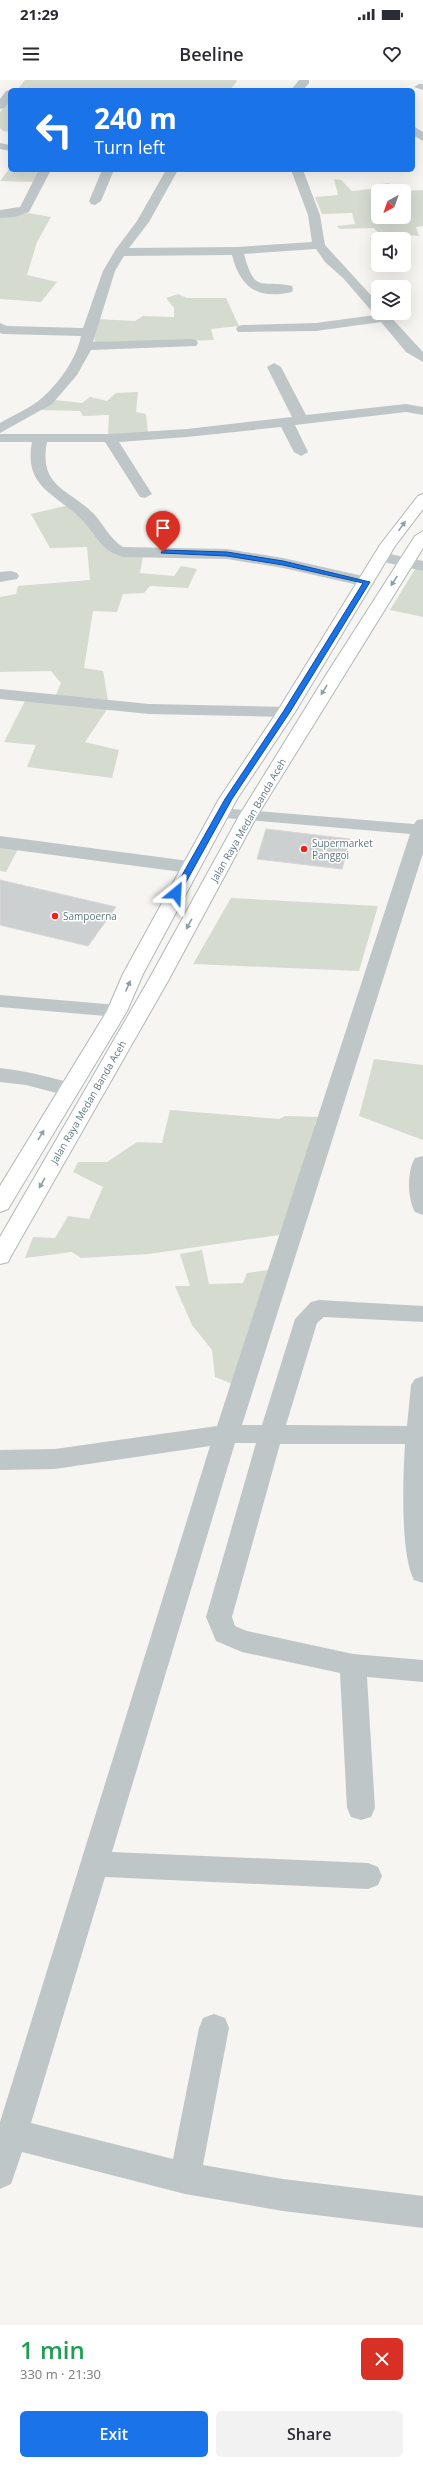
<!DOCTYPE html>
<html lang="en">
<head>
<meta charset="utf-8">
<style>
	body { margin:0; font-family:"Open Sans",sans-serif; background:#f2f2f3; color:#2b2b33; height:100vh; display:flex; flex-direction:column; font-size:15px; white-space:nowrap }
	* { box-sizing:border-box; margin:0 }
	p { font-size:13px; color:#7c7c81 }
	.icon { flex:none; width:22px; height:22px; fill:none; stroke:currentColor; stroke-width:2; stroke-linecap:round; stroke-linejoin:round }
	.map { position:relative; height:2245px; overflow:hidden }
	.details { display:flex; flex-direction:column; background:#fff; flex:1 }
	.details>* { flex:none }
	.top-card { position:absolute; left:8px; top:8px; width:407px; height:84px; border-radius:6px; box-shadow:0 4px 16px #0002; background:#1a73e8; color:#fff; overflow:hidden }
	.needle { width:26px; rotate:220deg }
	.buttons { position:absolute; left:371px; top:104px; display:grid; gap:8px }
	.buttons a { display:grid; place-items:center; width:40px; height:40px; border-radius:6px; background:#fff; box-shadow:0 4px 16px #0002; font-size:20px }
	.pin { position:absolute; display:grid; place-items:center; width:34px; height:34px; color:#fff; margin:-41px -17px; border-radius:50% 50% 50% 0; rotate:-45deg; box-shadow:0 0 4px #0007 }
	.pin .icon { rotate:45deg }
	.me { position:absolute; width:44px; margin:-22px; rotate:27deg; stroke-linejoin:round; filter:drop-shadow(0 0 3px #0008) }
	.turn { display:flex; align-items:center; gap:14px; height:84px; padding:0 20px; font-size:18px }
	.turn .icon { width:52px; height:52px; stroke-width:2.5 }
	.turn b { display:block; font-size:28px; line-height:34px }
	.round { display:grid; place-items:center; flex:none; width:42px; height:42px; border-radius:6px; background:#f2f2f3 }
	.head { display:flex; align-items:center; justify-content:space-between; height:68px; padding:0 20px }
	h1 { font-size:24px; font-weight:600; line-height:30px; color:#1e9e55 }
	.primary-button { display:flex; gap:8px; margin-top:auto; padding:8px 20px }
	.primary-button a { flex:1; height:46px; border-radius:6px; background:#1a73e8; color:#fff; font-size:16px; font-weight:600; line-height:46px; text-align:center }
	.primary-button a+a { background:#f2f2f3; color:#2b2b33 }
	.status { display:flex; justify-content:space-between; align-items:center; height:28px; padding:0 20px; background:#fff; direction:ltr }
	.status svg { height:11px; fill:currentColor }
	header { display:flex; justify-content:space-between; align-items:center; height:52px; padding:0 20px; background:#fff; font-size:18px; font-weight:600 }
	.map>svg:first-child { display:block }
</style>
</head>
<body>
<div class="status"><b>21:29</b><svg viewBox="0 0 49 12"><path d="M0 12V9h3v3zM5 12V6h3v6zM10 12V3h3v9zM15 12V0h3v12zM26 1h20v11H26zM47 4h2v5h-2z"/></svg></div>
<header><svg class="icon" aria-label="menu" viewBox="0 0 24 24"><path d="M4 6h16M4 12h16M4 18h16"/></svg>Beeline<svg class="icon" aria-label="heart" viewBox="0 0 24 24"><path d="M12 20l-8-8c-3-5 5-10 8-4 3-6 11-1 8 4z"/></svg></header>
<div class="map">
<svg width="423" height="2245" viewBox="0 0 423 2245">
	<rect width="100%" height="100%" fill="#f6f5f1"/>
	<!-- green -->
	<g fill="#d6dbd0">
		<path d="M25,0H236L237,1L230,10H17Z"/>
		<path d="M10,19V52L3,51L0,48V32Z"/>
		<path d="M10,88V90H40L33,102L0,101Z"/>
		<path d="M334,99L341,100L352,111L379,108L376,105L389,103L397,111H378V137H404V111L423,110V146L416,147L419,156L391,154V159H378V162H371L370,158L380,155L374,148L340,149L337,146L355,144L352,133L322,134L315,117L338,115Z"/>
		<path d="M29,133L51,137L37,162L27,195L57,202L41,222L0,219V136Z"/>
		<path d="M178,214L187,218H226L239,246L211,249L214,260L94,264L97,239L135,241L143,236L174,237V228L166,218Z"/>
		<path d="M138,312L136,332L146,334L148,352L108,355L109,335L83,336L80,331L40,330L55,320L82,323L90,317L107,321L116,313Z"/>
		<path d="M73,424L114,474L143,477L140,493L174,496L181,486L197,489L188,508L150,506L144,513L123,514L117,532L93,531L84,588L103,591L108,620L55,617L61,603L51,591L0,592V517L16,514L18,506L90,500L87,467L50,468L31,434Z"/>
		<path d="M417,486L423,488V537L390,530Z"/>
		<path d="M25,621L108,628L85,662L119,670L112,698L27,687L36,665L4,662Z"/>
		<path d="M0,764L19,767L6,792L0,791Z"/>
		<path d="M231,818L378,826L359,891L193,884Z"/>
		<path d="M374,979L423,985V1060L359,1036Z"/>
		<path d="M170,1030L279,1039L285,1036L320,1037L315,1043L314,1063L279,1155L149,1174L81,1178L72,1172L25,1178L33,1157L55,1158L68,1136L89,1139L103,1107L73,1092L78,1082H107L137,1062L162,1063Z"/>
		<path d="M202,1170L209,1204L243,1203L247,1193L274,1189L237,1306L215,1297L212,1270L192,1245L175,1206H190L180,1174Z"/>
	</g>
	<!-- building -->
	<g fill="#ccd0d1" stroke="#d7d6d4">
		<path d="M266,749L350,759L342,789L257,779Z"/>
		<path d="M0,800L116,827L88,866L0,845Z"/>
	</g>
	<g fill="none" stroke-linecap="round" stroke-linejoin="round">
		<!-- highway casing -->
		<g stroke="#b2b8ba" stroke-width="2">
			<g id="highway">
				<path d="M423,414V429L395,466L295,632L237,719L143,894L127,931L8,1129L0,1132V1106L107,931L123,894L219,719L277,632L380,465L418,416Z"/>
				<path d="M423,451V468L257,736L168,901L11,1176L8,1182L0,1184V1157L148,901L239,736L326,595L415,456Z"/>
			</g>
		</g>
		<!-- street -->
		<g fill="#bfc6c8" fill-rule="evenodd">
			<path d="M299,0H309V3L303,10H291Z"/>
			<path d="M419,4H423V10L414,7Z"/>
			<path d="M10,10C10,18 10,27 0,29V19L6,11Z"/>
			<path d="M413,46L423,52V61L413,55Z"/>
			<path d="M0,63L10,65V71L0,69Z"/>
			<path d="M39,90H51L29,132L15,137L0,138V130L20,127Z"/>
			<path d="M102,90H114L101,121L95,125L91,124L89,121Z"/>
			<path d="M166,90H178L149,142L129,168L237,167L312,162L308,135L291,90H303L320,135L325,165L378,223V233H387L423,272V282L406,272L381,242L316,251L238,252L236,249L238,246L243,245L316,243L375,235L343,198L325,182L316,169L244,174C255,215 261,199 292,206L293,209L292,212C257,220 240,207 232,175L124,176L115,191L93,262L191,259L196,260L198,263L196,266L91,270L77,295L52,324L0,353V343C13,335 31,328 42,318C59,303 77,278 81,256L3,254L0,253V243L7,246L83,248L103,191L116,169L137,141Z"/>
			<path d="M274,283L281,287L306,335L406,324L423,327V335L406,332L295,345L308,372L301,376L294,372L281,347L187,357L119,362L152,414L145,418L140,417L105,362H47C38,407 69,409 94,434C104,445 110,459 123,467L227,469L283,478L367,497L373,499L375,502L373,505L367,507L283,488L227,479L123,477C101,471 97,456 83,441C58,414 23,409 32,362H0V354H109L187,349L292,337L267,287Z"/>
			<path d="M381,472L423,481V491L375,480L373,477L375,474Z"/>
			<path d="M11,491L17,493L19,496L17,499L0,502V492Z"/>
			<path d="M0,609L149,624L286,627L292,628L295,632L292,636L286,637L149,634L0,619Z"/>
			<path d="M220,728L414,744L417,740L423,739V773L242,1345H262L295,1239L311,1222L319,1220L423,1226V1242L324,1237L317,1243L286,1345L407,1346L411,1305L415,1299L423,1296V1503L414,1500C400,1474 403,1396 405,1364H280L232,1537L235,1546L247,1551L353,1574L423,1580V1602L367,1597L375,1728L371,1737L361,1740L351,1737L347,1728L340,1593L242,1572L216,1561L206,1537L256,1363H235L112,1772L368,1783L378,1787L382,1796L378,1805L368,1809L105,1797L31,2043L173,2079L199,1948L203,1938L214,1934L225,1938L229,1948L203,2085L283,2099L423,2116V2148L283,2131L185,2114L22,2072L11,2104L0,2109V2042L210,1366L55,1389L0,1390V1370L55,1369L217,1346L410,754L214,737L211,733L214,729Z"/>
			<path d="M0,756L189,781L196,783L198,787L196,791L189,793L0,768Z"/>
			<path d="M0,915L117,925L124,926L127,931L124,936L117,937L0,927Z"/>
			<path d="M0,988C26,991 50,997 75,1004L78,1009L75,1014L68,1016L26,1005L0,1002Z"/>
			<path d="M423,1076V1135L415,1132C407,1118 407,1091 415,1078Z"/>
		</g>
		<!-- highway -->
		<use href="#highway" fill="#fff" fill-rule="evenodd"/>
	</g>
	<!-- one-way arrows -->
	<defs><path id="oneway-solid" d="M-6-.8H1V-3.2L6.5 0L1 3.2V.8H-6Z"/></defs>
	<g fill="#8ea0a5">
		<use href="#oneway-solid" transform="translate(402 446) rotate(-54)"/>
		<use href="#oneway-solid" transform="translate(394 501) rotate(123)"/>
		<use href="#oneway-solid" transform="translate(324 610) rotate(121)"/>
		<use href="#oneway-solid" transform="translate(189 844) rotate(119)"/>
		<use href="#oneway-solid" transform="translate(128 906) rotate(-67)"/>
		<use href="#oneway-solid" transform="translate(41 1055) rotate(-59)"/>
		<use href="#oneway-solid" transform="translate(42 1103) rotate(120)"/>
	</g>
	<!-- route -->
	<path fill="#1a73e8" stroke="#114b97" d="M163,470L227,472L283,481L370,502L290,632L232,719L180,813L176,815L172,813L225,719L283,632L363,503L283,485L227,476L161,473Z"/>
	<!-- markers -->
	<g fill="#ef2218" stroke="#fff" stroke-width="1.5">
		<circle cx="304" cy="769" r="4"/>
		<circle cx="55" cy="836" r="4"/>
	</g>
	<g text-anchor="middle" stroke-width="3" stroke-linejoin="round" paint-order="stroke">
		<!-- street labels -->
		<g font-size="10" fill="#5e777f" stroke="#fff">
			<text transform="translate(248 740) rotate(-60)" y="4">Jalan Raya Medan Banda Aceh</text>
			<text transform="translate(88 1022) rotate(-60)" y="4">Jalan Raya Medan Banda Aceh</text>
		</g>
		<!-- poi labels -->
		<g font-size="10" fill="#5e777f" stroke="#fff" text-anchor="start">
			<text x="312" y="767">Supermarket<tspan x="312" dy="12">Panggoi</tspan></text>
			<text x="63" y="840">Sampoerna</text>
		</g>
	</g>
</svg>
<div class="buttons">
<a><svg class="needle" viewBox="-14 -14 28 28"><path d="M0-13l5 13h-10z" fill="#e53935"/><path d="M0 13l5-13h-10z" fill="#7c7c81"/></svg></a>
<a><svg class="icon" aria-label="sound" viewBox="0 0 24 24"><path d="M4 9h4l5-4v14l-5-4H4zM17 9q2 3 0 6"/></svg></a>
<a><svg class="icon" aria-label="layers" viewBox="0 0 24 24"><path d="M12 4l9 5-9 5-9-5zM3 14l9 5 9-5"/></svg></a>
</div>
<div class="pin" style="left:163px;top:472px;background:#d93025"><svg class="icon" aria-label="arrive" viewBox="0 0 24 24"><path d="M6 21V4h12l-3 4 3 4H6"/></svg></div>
<svg class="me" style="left:176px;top:813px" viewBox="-20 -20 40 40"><path d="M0-17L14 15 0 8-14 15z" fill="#1a73e8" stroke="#fff" stroke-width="4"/></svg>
<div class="top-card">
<div class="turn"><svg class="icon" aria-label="left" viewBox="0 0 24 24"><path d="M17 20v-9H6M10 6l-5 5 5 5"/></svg><div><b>240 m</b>Turn left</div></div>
</div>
</div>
<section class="details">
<div class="head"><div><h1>1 min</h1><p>330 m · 21:30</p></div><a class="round" style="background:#d93025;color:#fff"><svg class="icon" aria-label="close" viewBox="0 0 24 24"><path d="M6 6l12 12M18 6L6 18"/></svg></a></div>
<div class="primary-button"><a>Exit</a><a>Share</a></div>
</section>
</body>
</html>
